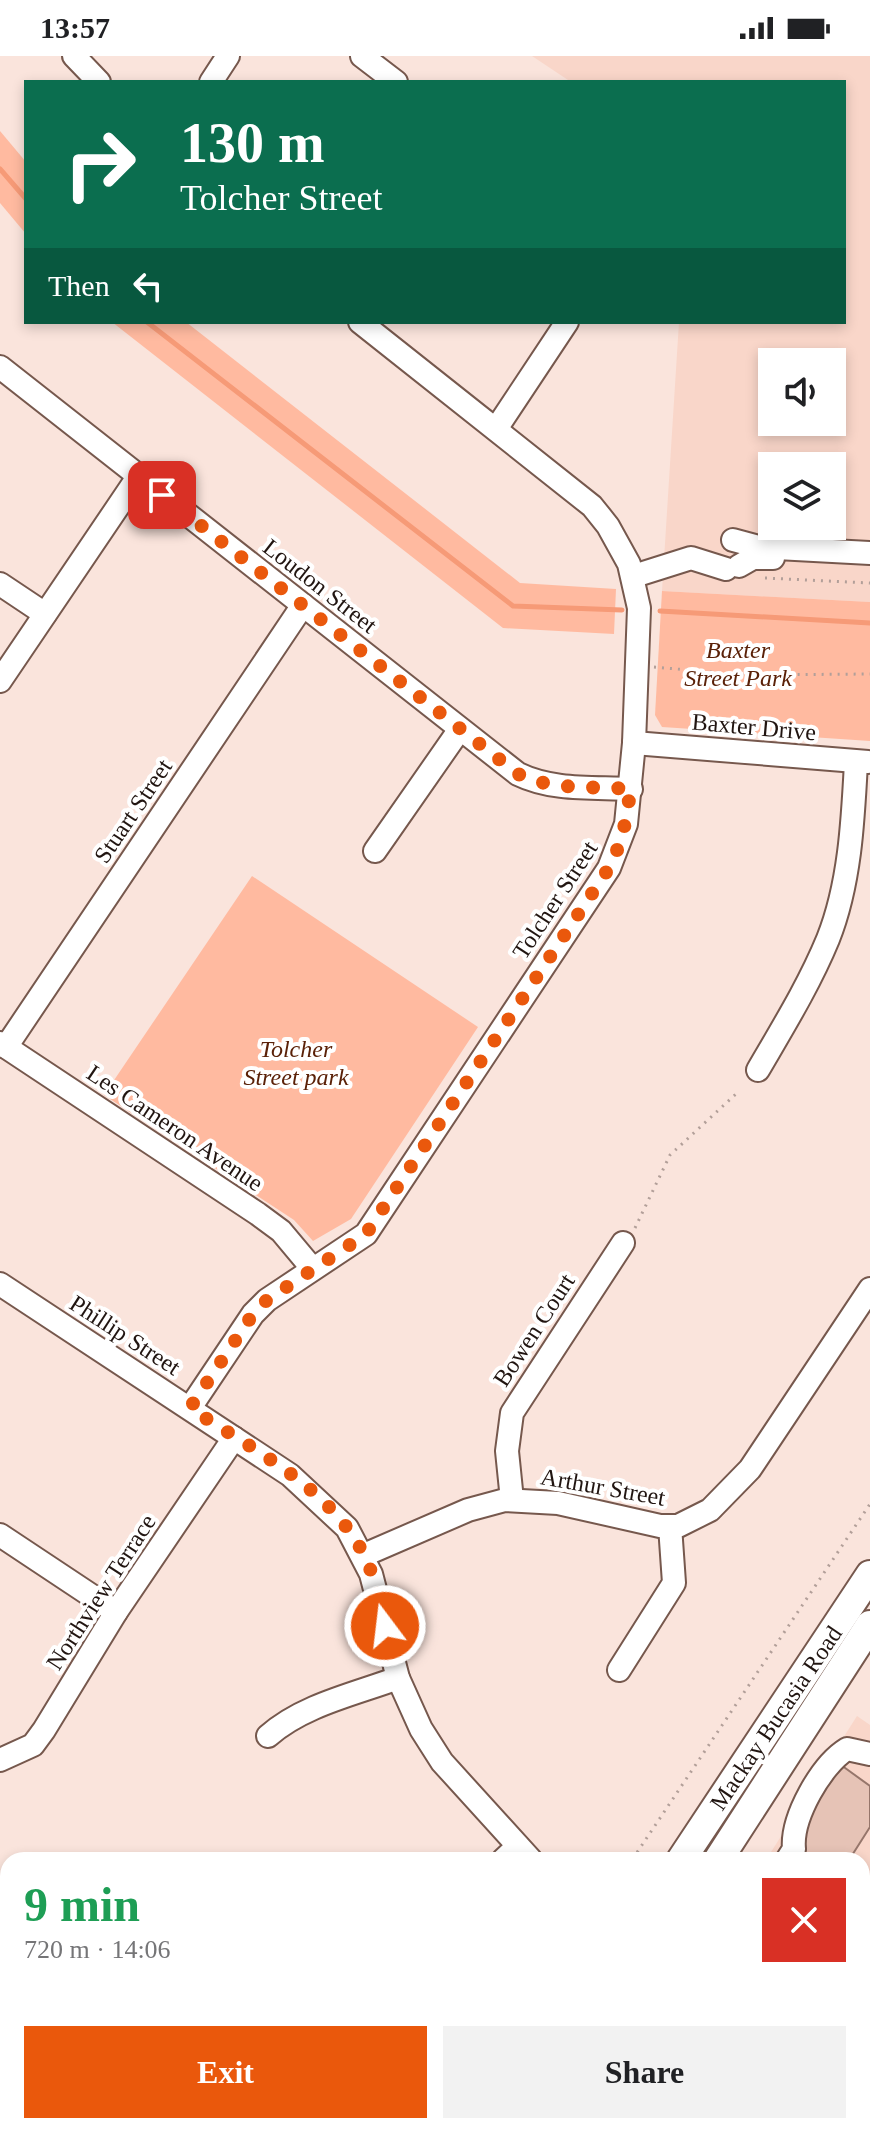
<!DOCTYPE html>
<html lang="en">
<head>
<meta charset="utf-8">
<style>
	body { margin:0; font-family:"Times New Roman",serif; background:#f2f2f2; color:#202124; height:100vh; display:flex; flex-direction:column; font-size:30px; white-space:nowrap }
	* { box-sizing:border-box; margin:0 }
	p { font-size:26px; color:#757577 }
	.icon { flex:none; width:44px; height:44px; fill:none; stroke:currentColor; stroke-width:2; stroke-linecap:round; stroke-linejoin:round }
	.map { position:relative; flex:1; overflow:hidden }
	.drawer { position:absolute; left:0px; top:1796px; width:870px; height:282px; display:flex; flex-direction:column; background:#fff; border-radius:24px 24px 0 0; box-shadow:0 4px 12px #0003 }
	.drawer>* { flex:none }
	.hud { position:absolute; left:24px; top:24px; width:822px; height:244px; border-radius:0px; box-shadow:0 4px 12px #0003; background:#0b6e4f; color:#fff; overflow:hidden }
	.tools { position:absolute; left:758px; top:292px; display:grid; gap:16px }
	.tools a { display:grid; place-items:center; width:88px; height:88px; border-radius:0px; background:#fff; box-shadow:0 4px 12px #0003; font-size:40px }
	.pin { position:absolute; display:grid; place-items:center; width:68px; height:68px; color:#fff; margin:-34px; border-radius:16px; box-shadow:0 4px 12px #0006 }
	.me { position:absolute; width:88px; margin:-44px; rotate:345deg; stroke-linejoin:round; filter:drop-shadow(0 0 6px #0008) }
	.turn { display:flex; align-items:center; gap:28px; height:168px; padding:0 24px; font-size:36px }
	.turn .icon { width:104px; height:104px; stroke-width:2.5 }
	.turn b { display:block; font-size:56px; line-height:68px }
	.then { display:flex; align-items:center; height:76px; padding:0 24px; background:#0003; gap:16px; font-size:30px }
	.round { display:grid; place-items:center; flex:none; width:84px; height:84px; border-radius:0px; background:#f2f2f2 }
	.headline { display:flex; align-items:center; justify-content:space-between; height:136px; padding:0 24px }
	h1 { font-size:48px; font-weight:700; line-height:60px; color:#1e9e55 }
	.primary-button { display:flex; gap:16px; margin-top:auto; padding:16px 24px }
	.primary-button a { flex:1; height:92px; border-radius:0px; background:#ea580c; color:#fff; font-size:32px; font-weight:700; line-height:92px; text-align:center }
	.primary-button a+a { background:#f2f2f2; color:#202124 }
	.status { display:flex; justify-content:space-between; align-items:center; height:56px; padding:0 40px; background:#fff; direction:ltr }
	.status svg { height:22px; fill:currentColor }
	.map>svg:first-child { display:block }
</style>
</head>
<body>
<div class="status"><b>13:57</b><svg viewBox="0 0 49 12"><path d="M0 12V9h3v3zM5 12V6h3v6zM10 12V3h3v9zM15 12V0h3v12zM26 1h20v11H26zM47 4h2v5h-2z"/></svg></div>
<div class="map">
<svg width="870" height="2077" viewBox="0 0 870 2077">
	<rect width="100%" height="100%" fill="#fae4dc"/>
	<!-- built -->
	<g fill="#f9d6c9" fill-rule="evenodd">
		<path d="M532,0H870V546L662,535L679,266H844V26H571ZM772,306H832V366H772ZM772,410H832V470H772Z"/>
		<path d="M857,1660L870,1669V1991L862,1988V1804H766Z"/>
		<path d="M587,2070H858L869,2077H582Z"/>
	</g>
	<!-- green -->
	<g fill="#ffbaa0">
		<path d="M0,75L26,106V178L0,147Z"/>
		<path d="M112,266H186L520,527L616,533L614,578L503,572Z"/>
		<path d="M662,535L870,546V685L662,671L655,659Z"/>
		<path d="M252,820L478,971L351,1163L313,1185L294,1164L104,1039Z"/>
	</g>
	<!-- shadow -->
	<path fill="#0003" d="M862,1919L868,1945L862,1950Z"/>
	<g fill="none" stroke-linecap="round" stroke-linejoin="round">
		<!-- stream -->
		<g stroke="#f69a77" stroke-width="5">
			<path d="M0,113L26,143"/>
			<path d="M147,266L513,550L622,554"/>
			<path d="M660,555L870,567"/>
		</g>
	</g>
	<!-- building -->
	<path fill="#e6c3b6" stroke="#96766b" stroke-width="2" d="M841,1709L870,1730V1771L849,1804H799L806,1794L801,1766Z"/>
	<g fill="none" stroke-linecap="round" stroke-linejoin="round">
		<!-- minor casing -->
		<g stroke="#76584d" stroke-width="26">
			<g id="minor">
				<path d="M74,0L99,26"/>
				<path d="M362,0L396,26"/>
				<path d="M211,26L228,0"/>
				<path d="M0,311L518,718C553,735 593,731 631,733"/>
				<path d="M496,373L567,266"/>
				<path d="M733,484L759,491L870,497"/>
				<path d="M739,510L753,502H773"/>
				<path d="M634,520L691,502L726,513"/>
				<path d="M0,528L45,558"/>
				<path d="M0,625L138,421"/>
				<path d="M634,687L868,706"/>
				<path d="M375,795L460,673"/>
				<path d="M0,987L258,1158L281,1175L312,1212"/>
				<path d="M6,991L303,549"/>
				<path d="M758,1014C783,971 809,929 828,883C850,828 853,764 856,706"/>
				<path d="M0,1228L290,1419L347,1472L371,1518L398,1622L421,1673L442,1706L531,1804"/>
				<path d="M190,1352L253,1258L267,1244L366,1178L609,812L626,768L634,687L639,552L629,508L608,470L592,450L360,266"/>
				<path d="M512,1444L507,1395L512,1357L623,1187"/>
				<path d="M0,1479L116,1556"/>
				<path d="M364,1499L468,1454L505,1444L558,1447L660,1470H678L710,1454L750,1413L870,1233"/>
				<path d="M619,1614L674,1527L670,1470"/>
				<path d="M268,1680C303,1649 355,1638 398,1622"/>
				<path d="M0,1704L33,1689L44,1674L116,1556L234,1382"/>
				<path d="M503,1804L518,1790"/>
				<path d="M787,1804L794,1793C791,1762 821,1709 847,1693L870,1698"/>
				<path d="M862,1864L870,1863"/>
				<path d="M862,1952L870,1949"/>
				<path d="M862,2013L870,2017"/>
				<path d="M862,2042L870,2033"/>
				<path d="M770,2070L781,2077"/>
				<path d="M32,2077L37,2070"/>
				<path d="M306,2077L309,2070"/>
				<path d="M694,2077L699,2070"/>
				<path d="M839,2077L844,2070"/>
				<path d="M860,2077L870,2062"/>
			</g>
		</g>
		<!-- major casing -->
		<g stroke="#76584d" stroke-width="32">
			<g id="major">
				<path d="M681,1804L870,1519"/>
				<path d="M718,1804L870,1569"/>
				<path d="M503,2077L507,2070"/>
				<path d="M539,2077L543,2070"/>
			</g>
		</g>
		<!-- path -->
		<g stroke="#b29f99" stroke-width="3" stroke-dasharray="2 6" stroke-linecap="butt">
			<path d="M765,522L870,527"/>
			<path d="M654,611L744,619L870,618"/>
			<path d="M635,1172L670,1099L737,1037"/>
			<path d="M636,1804V1798L870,1448"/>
			<path d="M862,1990L870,1992"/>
		</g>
		<!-- minor -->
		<use href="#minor" stroke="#fff" stroke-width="22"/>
		<!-- major -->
		<use href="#major" stroke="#fff" stroke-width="28"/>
	</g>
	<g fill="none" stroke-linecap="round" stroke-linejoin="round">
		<!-- route -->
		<path stroke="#ea580c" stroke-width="14" stroke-dasharray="0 25.2" d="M162,439L518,718C553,735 593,730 631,733L622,783L609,812L366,1178L267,1244L253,1258L190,1352C250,1392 330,1431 364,1499C375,1520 379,1547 385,1570"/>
	</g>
	<g text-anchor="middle" stroke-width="8" stroke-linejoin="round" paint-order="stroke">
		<!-- street labels -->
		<g font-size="24" fill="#211511" stroke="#fff">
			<text transform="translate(320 530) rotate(38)" y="8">Loudon Street</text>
			<text transform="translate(754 671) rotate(5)" y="8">Baxter Drive</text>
			<text transform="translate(133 755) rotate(-56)" y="8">Stuart Street</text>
			<text transform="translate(555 844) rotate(-57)" y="8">Tolcher Street</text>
			<text transform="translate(175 1072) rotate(34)" y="8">Les Cameron Avenue</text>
			<text transform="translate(534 1274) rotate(-57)" y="8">Bowen Court</text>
			<text transform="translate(125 1279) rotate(33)" y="8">Phillip Street</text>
			<text transform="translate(603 1431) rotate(10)" y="8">Arthur Street</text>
			<text transform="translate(101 1536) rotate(-57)" y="8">Northview Terrace</text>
			<text transform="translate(776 1662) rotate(-56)" y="8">Mackay Bucasia Road</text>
		</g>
		<!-- park labels -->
		<g font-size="24" font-style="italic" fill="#5a2108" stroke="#fff">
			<text x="738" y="602">Baxter<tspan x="738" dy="28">Street Park</tspan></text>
			<text x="296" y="1001">Tolcher<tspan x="296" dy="28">Street park</tspan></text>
		</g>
	</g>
</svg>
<div class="tools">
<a><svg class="icon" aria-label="sound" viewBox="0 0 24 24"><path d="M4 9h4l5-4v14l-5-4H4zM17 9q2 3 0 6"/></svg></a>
<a><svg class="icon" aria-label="layers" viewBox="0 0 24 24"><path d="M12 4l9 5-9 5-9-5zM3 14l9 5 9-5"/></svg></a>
</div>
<div class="pin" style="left:162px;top:439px;background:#d93025"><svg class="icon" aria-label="arrive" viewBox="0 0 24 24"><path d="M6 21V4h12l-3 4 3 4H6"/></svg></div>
<svg class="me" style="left:385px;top:1570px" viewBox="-20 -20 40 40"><circle r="17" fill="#ea580c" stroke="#fff" stroke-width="3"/><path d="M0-11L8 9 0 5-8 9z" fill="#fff"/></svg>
<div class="hud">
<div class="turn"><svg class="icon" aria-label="right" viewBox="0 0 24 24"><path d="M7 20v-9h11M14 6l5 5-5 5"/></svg><div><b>130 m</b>Tolcher Street</div></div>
<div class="then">Then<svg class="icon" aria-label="left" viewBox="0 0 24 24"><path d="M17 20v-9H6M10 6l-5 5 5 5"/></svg></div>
</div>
<section class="drawer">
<div class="headline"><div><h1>9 min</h1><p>720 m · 14:06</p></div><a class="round" style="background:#d93025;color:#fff"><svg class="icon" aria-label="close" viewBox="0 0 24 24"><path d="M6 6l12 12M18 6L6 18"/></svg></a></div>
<div class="primary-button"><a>Exit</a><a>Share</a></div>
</section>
</div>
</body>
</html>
